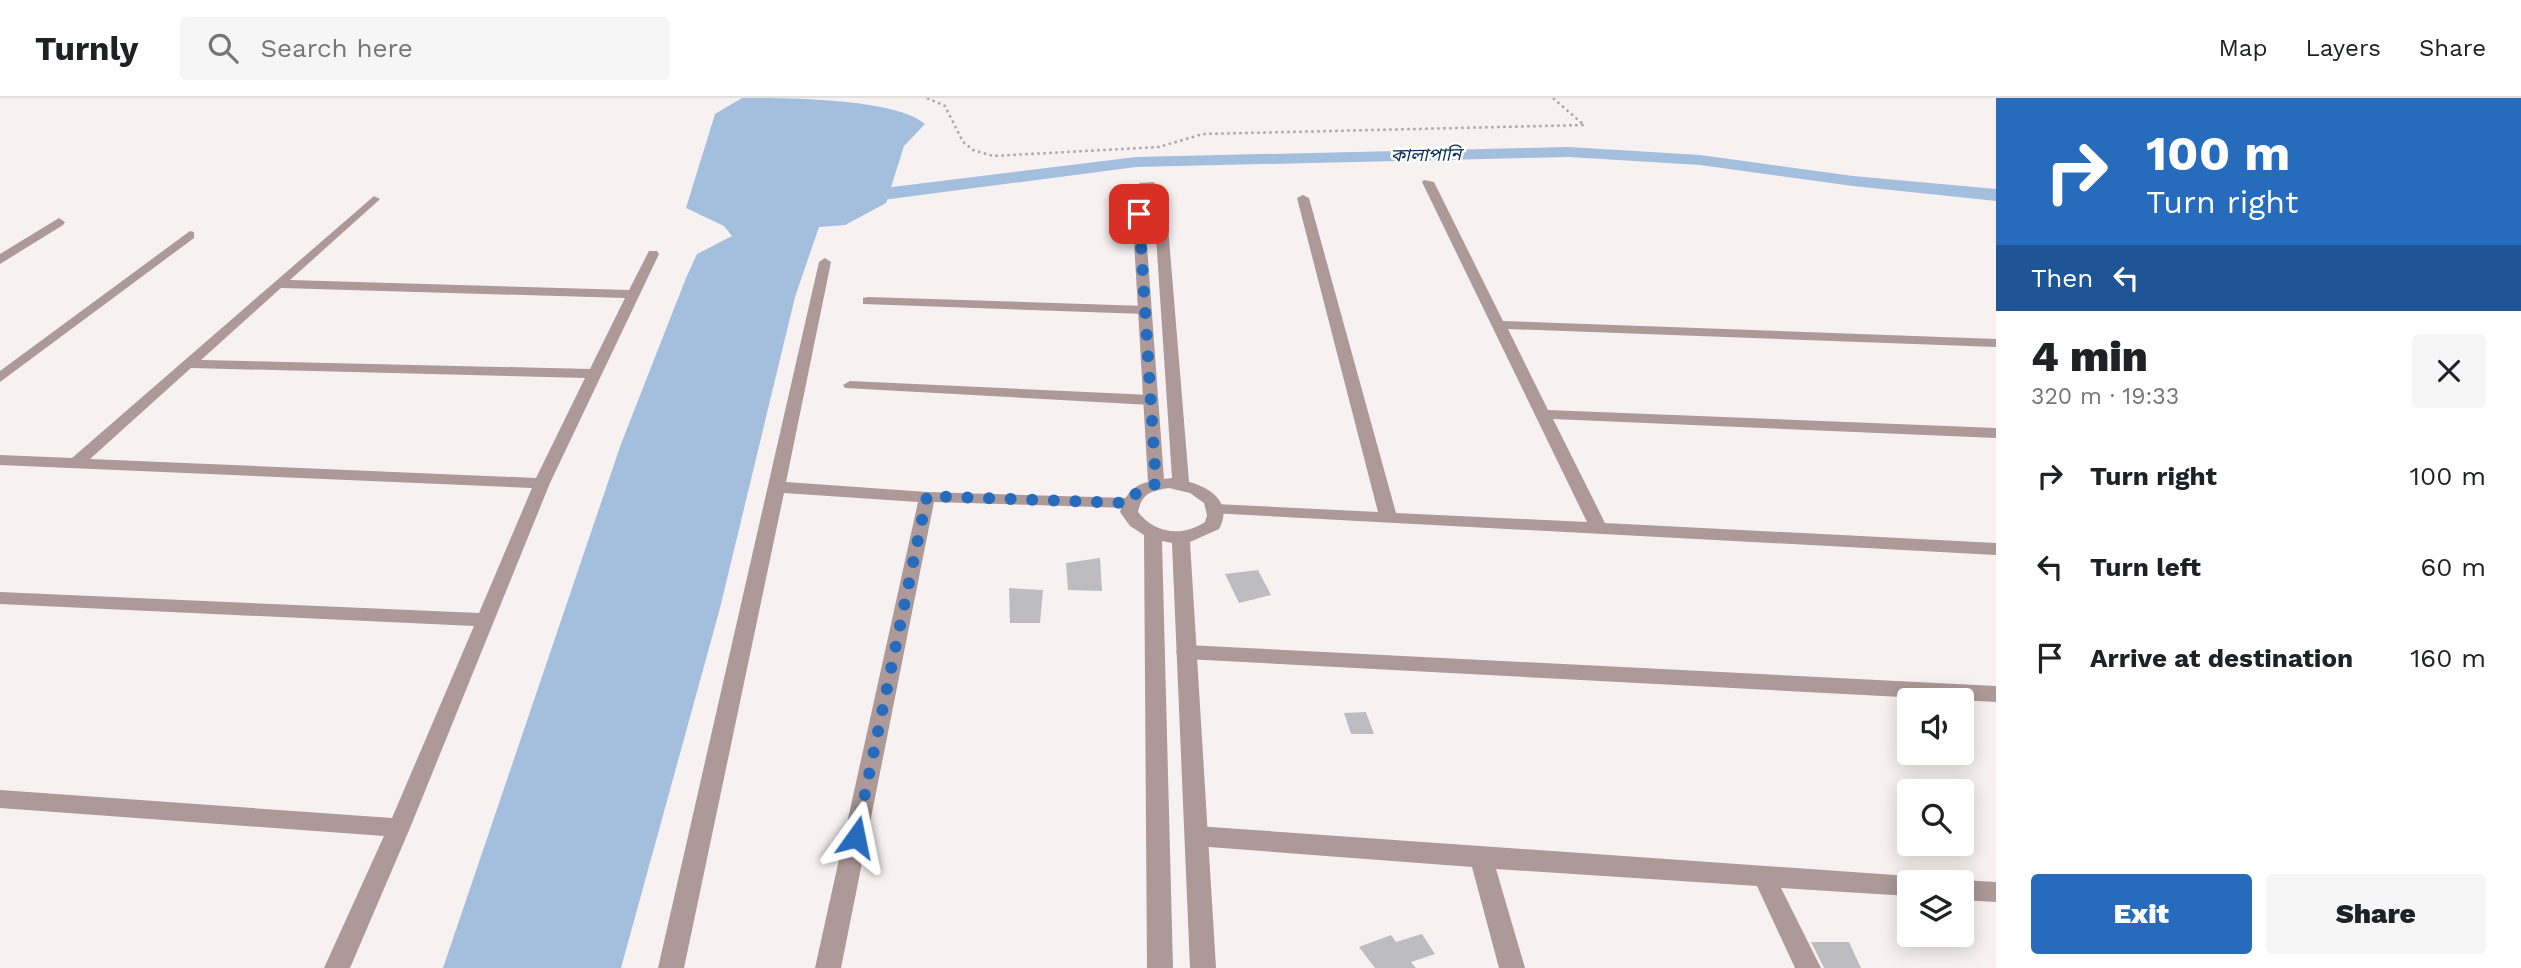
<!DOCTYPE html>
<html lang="en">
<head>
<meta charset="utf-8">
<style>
	body { margin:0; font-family:"Work Sans","Noto Sans Bengali",sans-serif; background:#f6f6f6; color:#202124; height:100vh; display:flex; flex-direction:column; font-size:26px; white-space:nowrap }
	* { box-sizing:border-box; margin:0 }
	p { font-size:23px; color:#757577 }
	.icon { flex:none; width:38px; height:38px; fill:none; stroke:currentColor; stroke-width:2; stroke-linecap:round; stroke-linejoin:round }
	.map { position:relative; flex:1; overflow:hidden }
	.panel { display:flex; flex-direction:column; background:#fff; width:525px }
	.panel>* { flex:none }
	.guide { background:#266bbc; color:#fff; overflow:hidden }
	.tools { position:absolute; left:1897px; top:590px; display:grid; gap:14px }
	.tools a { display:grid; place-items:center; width:77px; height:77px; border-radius:7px; background:#fff; box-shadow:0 4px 18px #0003; font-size:35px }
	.pin { position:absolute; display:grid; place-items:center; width:60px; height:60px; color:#fff; margin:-30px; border-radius:14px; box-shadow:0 4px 10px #0006 }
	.me { position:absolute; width:77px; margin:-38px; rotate:12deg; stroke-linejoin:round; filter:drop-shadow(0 0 5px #0008) }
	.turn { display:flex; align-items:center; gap:24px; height:147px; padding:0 35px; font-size:32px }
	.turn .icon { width:91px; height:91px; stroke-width:2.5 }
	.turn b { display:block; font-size:49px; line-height:60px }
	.then { display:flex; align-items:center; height:66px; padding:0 35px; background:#0003; gap:14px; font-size:26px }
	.round { display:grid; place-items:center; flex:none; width:74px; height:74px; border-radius:7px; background:#f6f6f6 }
	.head { display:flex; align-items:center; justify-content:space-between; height:119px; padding:0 35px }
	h1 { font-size:42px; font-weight:800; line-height:52px }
	.primary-button { display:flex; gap:14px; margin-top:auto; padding:14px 35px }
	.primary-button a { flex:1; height:80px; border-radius:7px; background:#266bbc; color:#fff; font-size:28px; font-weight:800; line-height:80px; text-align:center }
	.primary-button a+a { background:#f6f6f6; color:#202124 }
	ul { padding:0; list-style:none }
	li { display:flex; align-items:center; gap:21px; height:91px; padding:0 35px }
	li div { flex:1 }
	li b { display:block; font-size:26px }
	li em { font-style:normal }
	header { display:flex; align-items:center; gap:42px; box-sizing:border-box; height:98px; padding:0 35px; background:#fff; border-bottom:2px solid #e0e0e0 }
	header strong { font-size:33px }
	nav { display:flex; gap:38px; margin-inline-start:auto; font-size:24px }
	.search { width:490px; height:63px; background:#f6f6f6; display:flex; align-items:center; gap:18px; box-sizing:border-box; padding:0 24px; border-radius:7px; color:#757577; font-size:26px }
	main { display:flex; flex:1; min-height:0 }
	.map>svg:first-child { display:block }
</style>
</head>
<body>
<header>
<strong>Turnly</strong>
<div class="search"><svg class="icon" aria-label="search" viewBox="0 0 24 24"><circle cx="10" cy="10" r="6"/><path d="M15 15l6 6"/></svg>Search here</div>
<nav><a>Map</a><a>Layers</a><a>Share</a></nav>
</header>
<main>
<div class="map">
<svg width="1996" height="870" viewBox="0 0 1996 870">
	<rect width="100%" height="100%" fill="#f7f2f1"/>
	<!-- water -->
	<path fill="#a4bedd" d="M742,0C784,0 895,0 925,26L904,48L886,105L845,127L819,129L795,199L720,510L621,870H443L621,346L686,180L697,156L732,138L724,128L686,110L715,16Z"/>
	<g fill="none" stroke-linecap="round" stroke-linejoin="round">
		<!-- canal -->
		<path fill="#a4bedd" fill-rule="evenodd" d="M1569,49L1700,57L1853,78L1996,91V103L1853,88L1700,67L1569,59L1136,69L852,106L843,100L852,94L1136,59Z"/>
	</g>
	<!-- building -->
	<g fill="#bdbdc1">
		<path d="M1100,460L1102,493L1068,492L1066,465Z"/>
		<path d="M1258,472L1271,497L1239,505L1225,476Z"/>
		<path d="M1009,490L1043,492L1040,525H1010Z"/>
		<path d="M1366,614L1374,636H1351L1344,615Z"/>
		<path d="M1422,836L1435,856L1411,864L1416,870H1375L1359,849L1391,837L1396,844Z"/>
		<path d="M1811,844H1849L1861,870H1824Z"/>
	</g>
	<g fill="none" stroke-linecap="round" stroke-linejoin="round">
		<!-- path -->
		<g stroke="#a9a6a5" stroke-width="2.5" stroke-dasharray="2.5 3.5" stroke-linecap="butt">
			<path d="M927,0L945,8L963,44L973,52L993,58L1159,49L1203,36L1584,27"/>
			<path d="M1553,0L1584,27"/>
		</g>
		<!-- minor -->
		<g fill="#ac9998" fill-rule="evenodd">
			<path d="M1424,82L1434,84L1503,223L1996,241V249L1508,231L1548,312L1996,330V340L1553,321L1605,425L1996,445V457L1210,415L1207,411L1216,406L1378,414L1297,100L1303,97L1309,100L1396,415L1587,424L1422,84Z"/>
			<path d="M374,98L380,101L378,103L290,182L629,192L649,153H657L659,156L550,385L410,730L350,870H324L384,738L0,710V692L392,720L474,528L0,506V494L479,515L532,390L0,367V357L72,360ZM281,190L625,200L590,271L201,262ZM191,270L585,280L536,380L90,361Z"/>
			<path d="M59,120L65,124L63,127L0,166V156Z"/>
			<path d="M190,133L194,134V140L0,284V273Z"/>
			<path d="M825,160L831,164L786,384L927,394L1129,400L1137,405L1129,410L934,404L841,870H815L918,404L784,395L684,870H658L819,164Z"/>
			<path d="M868,199L1145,208L1152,212L1145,216L863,206V200Z"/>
			<path d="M850,283L1151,297L1159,302L1151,307L845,290L843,287Z"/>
			<path d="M1186,547L1996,588V604L1186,561L1179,559L1176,554L1179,549Z"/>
			<path d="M1196,728L1909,778L1919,784H1909V798L1781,790L1821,870H1795L1757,788L1496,771L1525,870H1499L1472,769L1196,748L1188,745L1185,738L1188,731Z"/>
			<path d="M1962,782L1996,784V804L1962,802V784H1955Z"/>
		</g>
		<!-- tertiary -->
		<path fill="#ac9998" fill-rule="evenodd" d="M1153,84L1165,92L1189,384C1212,390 1233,406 1219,431L1190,444L1216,870H1190L1172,445L1162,443L1173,870H1147L1144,437L1130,428L1120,414C1125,398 1131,388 1148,384L1131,91L1140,85ZM1150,90L1153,93L1172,380L1164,381L1143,92ZM1169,390L1190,395L1204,405L1207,417L1205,424C1182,439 1155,436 1138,414C1142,395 1151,393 1169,390Z"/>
	</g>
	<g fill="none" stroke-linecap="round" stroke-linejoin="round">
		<!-- route -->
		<path stroke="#266bbc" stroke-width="12" stroke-dasharray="0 21.6" d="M856,739L927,398L1129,405L1138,393L1156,386L1139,116"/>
	</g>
	<g text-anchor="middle" stroke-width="5" stroke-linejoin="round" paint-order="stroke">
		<!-- far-water labels -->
		<g font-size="18" font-style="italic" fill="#062e55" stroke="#fff">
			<text transform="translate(1426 57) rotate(-1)" y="6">কালাপানি</text>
		</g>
	</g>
</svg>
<div class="tools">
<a><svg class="icon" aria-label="sound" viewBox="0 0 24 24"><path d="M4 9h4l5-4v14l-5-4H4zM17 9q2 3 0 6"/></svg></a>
<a><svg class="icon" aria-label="search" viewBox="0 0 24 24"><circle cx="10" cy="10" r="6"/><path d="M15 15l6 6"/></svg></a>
<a><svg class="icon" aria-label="layers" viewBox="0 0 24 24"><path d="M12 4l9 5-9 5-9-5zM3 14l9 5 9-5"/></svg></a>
</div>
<div class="pin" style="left:1139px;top:116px;background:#d93025"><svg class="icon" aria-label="arrive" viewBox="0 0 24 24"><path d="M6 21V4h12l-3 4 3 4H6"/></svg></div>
<svg class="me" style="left:856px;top:739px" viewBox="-20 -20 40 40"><path d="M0-17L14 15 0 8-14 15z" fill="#266bbc" stroke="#fff" stroke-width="4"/></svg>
</div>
<section class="panel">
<div class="guide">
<div class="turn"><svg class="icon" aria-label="right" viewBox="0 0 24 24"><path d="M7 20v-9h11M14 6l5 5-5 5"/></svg><div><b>100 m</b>Turn right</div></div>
<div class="then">Then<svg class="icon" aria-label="left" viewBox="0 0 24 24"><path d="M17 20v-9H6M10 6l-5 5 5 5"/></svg></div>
</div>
<div class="head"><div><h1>4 min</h1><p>320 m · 19:33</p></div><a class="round"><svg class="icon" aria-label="close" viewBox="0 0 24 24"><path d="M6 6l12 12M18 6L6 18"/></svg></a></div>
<ul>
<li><svg class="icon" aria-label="right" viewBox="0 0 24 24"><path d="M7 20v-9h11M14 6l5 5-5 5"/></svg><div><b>Turn right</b></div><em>100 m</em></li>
<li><svg class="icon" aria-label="left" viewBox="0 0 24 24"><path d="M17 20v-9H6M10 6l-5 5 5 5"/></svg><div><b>Turn left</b></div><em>60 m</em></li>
<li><svg class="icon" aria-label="arrive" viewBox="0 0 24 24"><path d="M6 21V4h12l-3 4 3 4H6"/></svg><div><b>Arrive at destination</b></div><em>160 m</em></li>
</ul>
<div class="primary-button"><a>Exit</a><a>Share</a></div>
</section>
</main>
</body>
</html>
